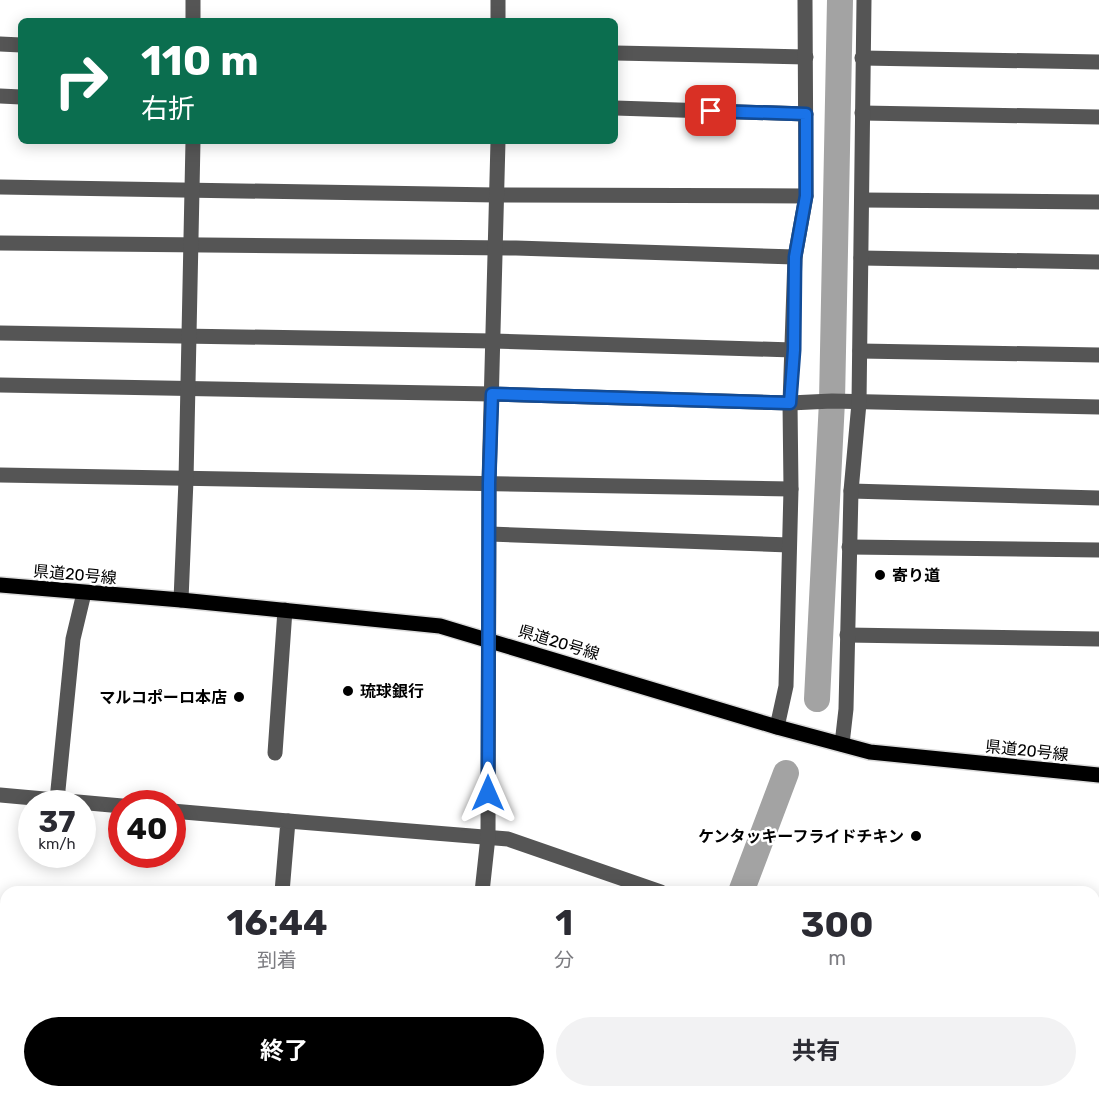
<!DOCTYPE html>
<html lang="ja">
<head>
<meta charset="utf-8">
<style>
	body { margin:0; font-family:Rubik,"Noto Sans JP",sans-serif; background:#f2f2f3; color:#2b2b33; height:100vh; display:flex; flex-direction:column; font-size:22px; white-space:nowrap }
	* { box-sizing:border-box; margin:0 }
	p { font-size:20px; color:#7c7c81 }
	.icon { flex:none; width:33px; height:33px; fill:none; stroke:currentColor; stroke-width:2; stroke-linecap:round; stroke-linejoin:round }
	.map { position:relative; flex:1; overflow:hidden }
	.drawer { position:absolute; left:0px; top:886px; width:1100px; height:212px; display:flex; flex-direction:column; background:#fff; border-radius:18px 18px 0 0; box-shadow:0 3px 15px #0003 }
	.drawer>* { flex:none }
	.top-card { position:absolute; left:18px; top:18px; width:600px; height:126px; border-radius:9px; box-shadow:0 3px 15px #0003; background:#0b6e4f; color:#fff; overflow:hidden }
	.speed { position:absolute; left:18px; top:790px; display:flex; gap:12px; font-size:30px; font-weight:700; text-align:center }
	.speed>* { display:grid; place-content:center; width:78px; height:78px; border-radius:50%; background:#fff; box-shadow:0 3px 15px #0003; line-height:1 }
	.speed small { font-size:15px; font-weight:400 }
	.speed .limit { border:9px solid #d22; background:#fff; color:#111 }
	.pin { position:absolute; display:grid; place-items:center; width:51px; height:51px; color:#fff; margin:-26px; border-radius:12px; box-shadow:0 3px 9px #0006 }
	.me { position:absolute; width:66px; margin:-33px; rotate:0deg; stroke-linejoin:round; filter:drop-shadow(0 0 4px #0008) }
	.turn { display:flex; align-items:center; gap:21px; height:126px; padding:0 24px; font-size:27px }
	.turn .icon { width:78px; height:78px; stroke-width:2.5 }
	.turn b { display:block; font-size:42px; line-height:51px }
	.eta { display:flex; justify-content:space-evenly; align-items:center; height:102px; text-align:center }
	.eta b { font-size:36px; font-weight:700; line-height:42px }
	.cta { display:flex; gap:12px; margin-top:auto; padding:12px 24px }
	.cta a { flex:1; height:69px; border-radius:36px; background:#000; color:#fff; font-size:24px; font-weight:700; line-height:69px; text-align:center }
	.cta a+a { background:#f2f2f3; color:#2b2b33 }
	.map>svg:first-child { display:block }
</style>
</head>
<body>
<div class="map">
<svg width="1099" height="1097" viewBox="0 0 1099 1097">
	<defs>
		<pattern id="forest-crowns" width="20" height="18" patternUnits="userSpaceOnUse" patternTransform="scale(1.5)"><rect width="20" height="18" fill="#dcdcdc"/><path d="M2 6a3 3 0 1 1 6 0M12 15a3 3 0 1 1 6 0" fill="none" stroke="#bbb"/></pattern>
	</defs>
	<rect width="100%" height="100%" fill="#fff"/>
	<!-- forest -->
	<path fill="url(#forest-crowns)" d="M0,996H6V1092H228L226,1097H0Z"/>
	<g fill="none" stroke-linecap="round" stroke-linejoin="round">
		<!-- canal -->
		<g stroke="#a3a3a3" stroke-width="26">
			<path d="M817,699L832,401L840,0"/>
			<path d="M741,892L786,773"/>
			<path d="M663,1097L665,1092"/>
		</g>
		<!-- major casing -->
		<g stroke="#dbdbdb" stroke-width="18">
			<path id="major" d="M0,585L181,600L440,626L777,727L870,752L1099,775"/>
		</g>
		<!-- minor -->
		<g stroke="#555" stroke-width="15">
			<path d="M193,0V21"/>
			<path d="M498,0V21"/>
			<path d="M0,44L21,45"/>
			<path d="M615,53L806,57"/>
			<path d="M862,58L1099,62"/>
			<path d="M0,96L21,97"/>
			<path d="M615,108L806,114"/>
			<path d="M862,113L1099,117"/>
			<path d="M0,187L496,195L806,196"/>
			<path d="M862,200L1099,202"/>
			<path d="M0,243L516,248L795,257"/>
			<path d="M861,258L1099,262"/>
			<path d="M0,333L493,341L793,350"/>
			<path d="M860,351L1099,355"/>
			<path d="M0,385L492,394L790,403L832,401L1099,407"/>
			<path d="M0,475L791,489"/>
			<path d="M851,491L1099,498"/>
			<path d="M490,534L789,545"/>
			<path d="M849,547L1099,550"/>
			<path d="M181,600L186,480L193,141"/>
			<path d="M847,635L1099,639"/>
			<path d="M777,727L786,686L791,489L790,403L795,257L806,196L805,0"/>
			<path d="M842,744L846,709L851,491L859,403L864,0"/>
			<path d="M275,753L285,610"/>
			<path d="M0,795L122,806"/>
			<path d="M57,800L73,639L84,593"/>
			<path d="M172,811L288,821L282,892"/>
			<path d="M288,821L508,839L661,892"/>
			<path d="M482,892L488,837L489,483L498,141"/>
			<path d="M244,1097L246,1092"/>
			<path d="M443,1097L444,1092"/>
			<path d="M649,1097L651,1092"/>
		</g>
		<!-- major -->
		<use href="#major" stroke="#000" stroke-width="15"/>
	</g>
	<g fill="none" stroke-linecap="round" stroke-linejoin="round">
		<!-- route casing -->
		<g stroke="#114b97" stroke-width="15">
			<path id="route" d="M488,793L489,483L492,394L790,403L794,350L795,257L806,196V114L711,111"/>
		</g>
		<!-- route -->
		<use href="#route" stroke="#1a73e8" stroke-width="10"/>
	</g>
	<!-- markers -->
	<g fill="#000" stroke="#fff" stroke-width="2">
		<circle cx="880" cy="575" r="6"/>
		<circle cx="348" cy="691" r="6"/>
		<circle cx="239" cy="697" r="6"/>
		<circle cx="916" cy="836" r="6"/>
	</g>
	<g text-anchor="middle" stroke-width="5" stroke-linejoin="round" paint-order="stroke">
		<!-- street labels -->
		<g font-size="16" fill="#000" stroke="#fff">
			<text transform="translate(75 574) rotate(5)" y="6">県道20号線</text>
			<text transform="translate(559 642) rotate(17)" y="6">県道20号線</text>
			<text transform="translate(1027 750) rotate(6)" y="6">県道20号線</text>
		</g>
		<!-- poi labels -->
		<g font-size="16" font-weight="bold" fill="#000" stroke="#fff" text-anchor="start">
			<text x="892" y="581">寄り道</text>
			<text x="360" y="697">琉球銀行</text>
			<text x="227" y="703" text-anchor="end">マルコポーロ本店</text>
			<text x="904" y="842" text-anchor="end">ケンタッキーフライドチキン</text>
		</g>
	</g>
</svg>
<div class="speed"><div>37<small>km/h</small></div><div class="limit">40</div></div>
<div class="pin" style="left:711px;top:111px;background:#d93025"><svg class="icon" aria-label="arrive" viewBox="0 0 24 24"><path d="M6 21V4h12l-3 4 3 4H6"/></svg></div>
<svg class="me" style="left:488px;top:793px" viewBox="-20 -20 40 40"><path d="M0-17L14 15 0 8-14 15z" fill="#1a73e8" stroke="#fff" stroke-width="4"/></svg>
<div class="top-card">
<div class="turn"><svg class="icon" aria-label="right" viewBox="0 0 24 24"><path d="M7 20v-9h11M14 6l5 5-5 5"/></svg><div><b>110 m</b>右折</div></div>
</div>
<section class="drawer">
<div class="eta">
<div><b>16:44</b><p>到着</p></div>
<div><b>1</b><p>分</p></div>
<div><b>300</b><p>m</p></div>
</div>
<div class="cta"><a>終了</a><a>共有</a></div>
</section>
</div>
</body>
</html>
